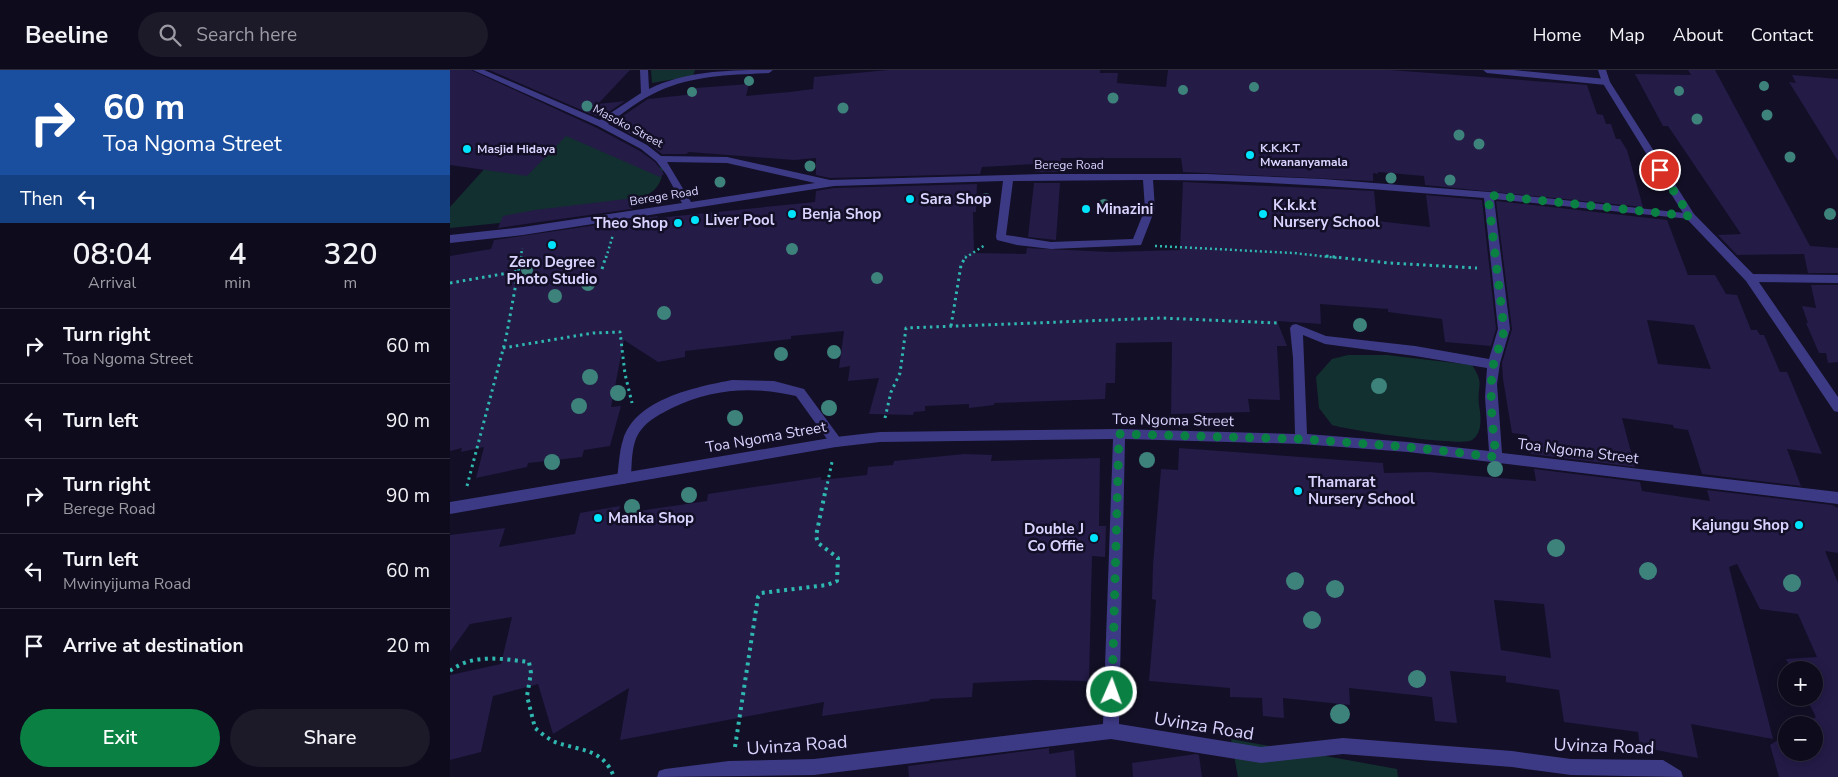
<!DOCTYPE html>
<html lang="en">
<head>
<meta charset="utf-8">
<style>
	body { margin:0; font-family:"Nunito Sans",sans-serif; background:#1c1929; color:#f1f3f6; height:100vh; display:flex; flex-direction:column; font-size:19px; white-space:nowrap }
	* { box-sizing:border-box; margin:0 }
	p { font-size:16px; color:#9b9ba3 }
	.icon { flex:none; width:28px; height:28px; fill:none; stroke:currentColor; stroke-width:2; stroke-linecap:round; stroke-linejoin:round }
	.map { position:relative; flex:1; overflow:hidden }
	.panel { display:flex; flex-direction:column; background:#0e0b1c; width:450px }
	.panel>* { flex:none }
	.banner { background:#1a4fa0; color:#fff; overflow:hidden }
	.controls { position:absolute; left:1328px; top:591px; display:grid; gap:10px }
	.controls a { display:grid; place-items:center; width:45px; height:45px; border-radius:50%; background:#0e0b1c; box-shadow:0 2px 12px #0003,0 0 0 1px #2e2b3b; font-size:25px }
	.pin { position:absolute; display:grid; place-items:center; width:42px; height:42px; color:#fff; margin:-21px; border:2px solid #fff; border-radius:50%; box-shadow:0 1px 5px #0007 }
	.me { position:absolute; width:55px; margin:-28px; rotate:2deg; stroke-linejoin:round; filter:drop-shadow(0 0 4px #0008) }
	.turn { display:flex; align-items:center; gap:18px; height:105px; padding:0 20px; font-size:22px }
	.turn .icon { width:65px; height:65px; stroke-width:2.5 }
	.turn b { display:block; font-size:35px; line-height:42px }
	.then { display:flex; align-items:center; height:48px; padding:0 20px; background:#0003; gap:10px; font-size:19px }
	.eta { display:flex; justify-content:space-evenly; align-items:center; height:85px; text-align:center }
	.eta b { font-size:30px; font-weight:600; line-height:35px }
	.button { display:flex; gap:10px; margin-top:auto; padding:10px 20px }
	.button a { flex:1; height:58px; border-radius:30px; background:#0b8043; color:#fff; font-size:20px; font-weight:600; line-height:58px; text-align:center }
	.button a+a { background:#1c1929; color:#f1f3f6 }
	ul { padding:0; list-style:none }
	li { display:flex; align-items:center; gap:15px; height:75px; padding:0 20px; border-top:1px solid #2e2b3b }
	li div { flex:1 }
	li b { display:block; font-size:19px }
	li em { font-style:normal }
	header { display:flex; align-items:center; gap:30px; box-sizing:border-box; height:70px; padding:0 25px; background:#0e0b1c; border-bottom:1px solid #2e2b3b }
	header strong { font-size:24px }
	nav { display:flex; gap:28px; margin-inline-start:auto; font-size:18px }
	.search { width:350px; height:45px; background:#1c1929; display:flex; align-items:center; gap:12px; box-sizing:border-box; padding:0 18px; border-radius:28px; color:#9b9ba3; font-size:19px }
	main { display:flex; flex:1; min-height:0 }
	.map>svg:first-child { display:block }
</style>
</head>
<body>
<header>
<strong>Beeline</strong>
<div class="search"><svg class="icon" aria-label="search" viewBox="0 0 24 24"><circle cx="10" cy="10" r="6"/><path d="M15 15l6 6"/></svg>Search here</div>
<nav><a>Home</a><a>Map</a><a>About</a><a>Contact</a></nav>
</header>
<main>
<section class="panel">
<div class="banner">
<div class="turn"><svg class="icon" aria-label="right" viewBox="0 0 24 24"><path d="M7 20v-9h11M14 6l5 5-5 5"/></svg><div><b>60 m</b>Toa Ngoma Street</div></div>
<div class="then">Then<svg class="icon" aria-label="left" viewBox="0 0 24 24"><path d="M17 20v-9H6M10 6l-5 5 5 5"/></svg></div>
</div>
<div class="eta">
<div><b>08:04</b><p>Arrival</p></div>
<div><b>4</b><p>min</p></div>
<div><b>320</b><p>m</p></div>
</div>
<ul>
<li><svg class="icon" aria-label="right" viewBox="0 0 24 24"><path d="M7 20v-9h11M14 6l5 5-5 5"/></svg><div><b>Turn right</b><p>Toa Ngoma Street</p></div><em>60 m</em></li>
<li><svg class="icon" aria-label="left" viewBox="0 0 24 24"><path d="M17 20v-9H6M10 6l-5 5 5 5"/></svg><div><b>Turn left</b></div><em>90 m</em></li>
<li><svg class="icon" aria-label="right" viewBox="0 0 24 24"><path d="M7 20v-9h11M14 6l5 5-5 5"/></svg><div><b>Turn right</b><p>Berege Road</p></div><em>90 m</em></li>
<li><svg class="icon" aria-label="left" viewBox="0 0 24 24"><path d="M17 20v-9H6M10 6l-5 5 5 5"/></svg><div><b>Turn left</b><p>Mwinyijuma Road</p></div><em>60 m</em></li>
<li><svg class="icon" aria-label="arrive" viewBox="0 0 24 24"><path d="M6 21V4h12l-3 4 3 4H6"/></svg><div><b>Arrive at destination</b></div><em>20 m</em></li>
</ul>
<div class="button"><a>Exit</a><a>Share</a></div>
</section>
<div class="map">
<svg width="1388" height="707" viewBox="0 0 1388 707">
	<rect width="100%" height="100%" fill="#130f26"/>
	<!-- green -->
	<g fill="#12302f">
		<path d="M201,0H245L243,6L202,13Z"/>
		<path d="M82,46L153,67L213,99C211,120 200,124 183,132L79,150L0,158V137Z"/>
		<path d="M898,285H937L1022,295C1035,315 1027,314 1029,335C1031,346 1033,363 1022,370C1013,377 897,360 882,355L869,338L866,307L882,289Z"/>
		<path d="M781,669L947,699L948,707H788Z"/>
	</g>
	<!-- building -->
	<g fill="#241b47" fill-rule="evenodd">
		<path d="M0,0H21L147,58L190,81L205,92L214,104L210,107L116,66L77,106L0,95Z"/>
		<path d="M39,0H180L148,34L175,31L150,48Z"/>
		<path d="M438,0H650V3H668L667,13L716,17L718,0H940L1137,15L1147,44L1153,45L1156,54H1161L1166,69H1170L1177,80L1193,137L975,115L974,106L928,102V104L923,103V111L733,102L731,88H611L610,102H585L586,94L532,97L530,104L380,108L366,105V88L344,90L239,82L236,84H212L198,73L161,54L198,29L245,24L246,18L299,14L296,26L340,22L363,19L364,7Z"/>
		<path d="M1238,0H1265L1360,176L1388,178V203H1358L1354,184L1287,185L1268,165L1291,164L1218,56H1213L1185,4L1241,5Z"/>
		<path d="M1342,5L1388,9V91L1339,12L1346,13Z"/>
		<path d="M733,112L924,121L927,151L980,157L976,125L1032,130L1046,259L1041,276L995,272L992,249L938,242V239L870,234L871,254L827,251L837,276H827L830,330L798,329L800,342L721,344L722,272L666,273L665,313H656L655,329L544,333V335L519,338V334L475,336V341L464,342L463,345L419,344L429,308L398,311L400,296L389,298L394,261L341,266V269L235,281V287L208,292L174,270L161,337L171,336L160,376L134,380L132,387L78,393L77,397L26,408L34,377L11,382L12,378L0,381V186L41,179L44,170L208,146L207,148L365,132L366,121L384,118L527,114L526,142H523L524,183L576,184L577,178L660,182L730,180Z"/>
		<path d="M584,113H610L606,170L578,167Z"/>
		<path d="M192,127L181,139L48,158L53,146L85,140Z"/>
		<path d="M1046,131L1217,150L1238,205H1265L1276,224L1287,225L1301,260H1307L1310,265H1314L1330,302H1337L1372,384L1337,379L1351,416L1252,404L1238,360L1224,358L1223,355L1172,348L1185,397L1081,384L1077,365L1062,363L1053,309L1052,293L1062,259ZM1197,250L1244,255L1261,299L1208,294Z"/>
		<path d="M1361,215H1388V292L1378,293L1376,283H1369L1356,253H1358L1352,236L1366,238Z"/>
		<path d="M729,378L933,393L934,403L979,402L1086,411L1084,399L1190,412L1192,421L1260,431L1257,420L1382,435L1388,438V483L1375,481L1388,513V707H1329L1320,675L1336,665V682H1364V655H1353L1366,647L1356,628H1364V600H1342L1336,589L1367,587L1348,544L1310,539L1287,494L1279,497L1323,669L1241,654L1248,688L1190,677L1188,662L1114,652L1109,620L1056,612V606L1000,601L1007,653L985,651L982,627L899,618L900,635L833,628L834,648L813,646L812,628L780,627V618L699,611L706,530L702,529L703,495L711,399L728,400ZM1044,530L1094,534L1101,588L1051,580Z"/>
		<path d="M514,384L542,385L541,391L650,388L649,456H656L655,487L642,486L639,611L586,610L523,613L522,627L480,629L479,631L372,646L374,632L170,670L179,618L103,664L88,614L43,626L31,682L0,690V605L51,594L62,547L20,554L0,582V465L55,458L49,477L125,464L130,443L170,436L168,444L257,431L258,424L371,407V410L417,405L418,397L443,395L444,391Z"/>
		<path d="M599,678V684L624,680L626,707H459L458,696Z"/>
		<path d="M746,684L749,685L752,707H683L682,693Z"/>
	</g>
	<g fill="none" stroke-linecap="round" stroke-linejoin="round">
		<!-- path-far2 -->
		<g stroke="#2fb8b0" stroke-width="2.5" stroke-dasharray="2 3" stroke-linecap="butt">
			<path d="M705,176L844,183L888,188"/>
			<path d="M71,188L72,178"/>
			<path d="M156,188L163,165"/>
			<path d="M515,188L535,175"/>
		</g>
		<!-- path-far1 -->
		<g stroke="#2fb8b0" stroke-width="3" stroke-dasharray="2.5 4" stroke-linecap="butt">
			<path d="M876,186L939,193L1027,198"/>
			<path d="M152,199L156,186"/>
			<path d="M0,213L70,201"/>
			<path d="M501,256L511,195L516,186"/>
			<path d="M53,278L143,263L170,262L175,304L182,333"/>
			<path d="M435,348L441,322L450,303L456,258L711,248L828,253"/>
			<path d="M17,416L56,268L71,186"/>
			<path d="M376,420L382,392"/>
		</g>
		<!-- path -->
		<g stroke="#2fb8b0" stroke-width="4" stroke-dasharray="3 4.5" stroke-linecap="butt">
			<path d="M0,601C23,583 52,589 79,592L81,603L77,626L85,658C91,663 98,669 105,672C130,681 153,678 164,707"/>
			<path d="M285,677L308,527L311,523L377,515L387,511L388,488L368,473L366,466L376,418"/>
		</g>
		<!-- service -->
		<path fill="#3d3a85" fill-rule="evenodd" d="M282,310L324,311L354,319L390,368L392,372L390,376L386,377L382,376L346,326C303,316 263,318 222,338C212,343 198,350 191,360C181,372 182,393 181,408L179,412L174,414L169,412L167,408C169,396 169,382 173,370C185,329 246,317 282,310Z"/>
		<!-- minor -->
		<g fill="#3d3a85" fill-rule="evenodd">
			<path d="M23,0H34L150,50L191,23L190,0H198L199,19C238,0 281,0 323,0L319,3C282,5 244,5 209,21C191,29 174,42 158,54L197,75L211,86L277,87L380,110L594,104H756L873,109L1039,122L1244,144L1245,146L1240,149L1044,129L1060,259L1050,293L1047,314L1052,383L1388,422V434L958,382L851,374L675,369L669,654L811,677L893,668L1062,681L1121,689L1213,690L1231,701L1233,707L1121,705L1062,697L893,684L811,693L661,669L364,705L207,707L209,701L215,699L279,691L364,689L653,654L663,369L430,372L386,377L0,444V432L386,367L430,362L669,359L845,364L843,288L840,258L842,255L846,254L876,266L965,276L1039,289L1048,259L1034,128C924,119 814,110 703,110L705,139L691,175L601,179L567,175L547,170L546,167L553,111L384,116L73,165L0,173V165L73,157L232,133L216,104L206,91L191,79L148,56ZM217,92L277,93L365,113L241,132ZM693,110L695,139L683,169L601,172L556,165L563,111ZM853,265L875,274L965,286L1037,298L1035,327L1039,381L958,372L857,364Z"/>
			<path d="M1033,0H1063L1156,9L1160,12L1156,15L1037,3Z"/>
			<path d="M1300,204L1388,205V213L1300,212L1295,208Z"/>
		</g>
		<!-- tertiary -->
		<path fill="#3d3a85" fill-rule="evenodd" d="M1148,0H1156L1160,12L1244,144L1304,205L1388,327V342L1384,341L1296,211L1236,148L1152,12Z"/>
	</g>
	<!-- trees -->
	<g fill="#3d827b">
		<circle cx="299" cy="11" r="5"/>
		<circle cx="1314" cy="16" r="5"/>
		<circle cx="804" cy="17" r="5"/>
		<circle cx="733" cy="20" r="5"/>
		<circle cx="1229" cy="21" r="5"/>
		<circle cx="242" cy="22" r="5"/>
		<circle cx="663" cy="28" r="5.5"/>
		<circle cx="137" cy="36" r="5.5"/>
		<circle cx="393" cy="38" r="5.5"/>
		<circle cx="1317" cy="45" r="5.5"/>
		<circle cx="1247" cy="49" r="5.5"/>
		<circle cx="1009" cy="65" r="5.5"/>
		<circle cx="1029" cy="74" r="5.5"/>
		<circle cx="1340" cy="87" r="5.5"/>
		<circle cx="360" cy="96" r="5.5"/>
		<circle cx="941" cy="108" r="5.5"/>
		<circle cx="1000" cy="110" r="5.5"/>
		<circle cx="270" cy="112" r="5.5"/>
		<circle cx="536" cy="129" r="6"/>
		<circle cx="654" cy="135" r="6"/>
		<circle cx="1380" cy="144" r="6"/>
		<circle cx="342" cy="179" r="6"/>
		<circle cx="77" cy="200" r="6"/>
		<circle cx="427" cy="208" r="6"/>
		<circle cx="138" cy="214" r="7"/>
		<circle cx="105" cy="226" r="7"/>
		<circle cx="214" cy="243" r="7"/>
		<circle cx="910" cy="255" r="7"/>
		<circle cx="384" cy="282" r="7"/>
		<circle cx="331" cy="284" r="7"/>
		<circle cx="140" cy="307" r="8"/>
		<circle cx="929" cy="316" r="8"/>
		<circle cx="168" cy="323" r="8"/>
		<circle cx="129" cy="336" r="8"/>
		<circle cx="379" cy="338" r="8"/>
		<circle cx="285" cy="348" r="8"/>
		<circle cx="697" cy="390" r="8"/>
		<circle cx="102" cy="392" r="8"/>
		<circle cx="1045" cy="399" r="8"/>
		<circle cx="239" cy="425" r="8"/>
		<circle cx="182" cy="437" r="8"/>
		<circle cx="1106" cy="478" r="9"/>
		<circle cx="1198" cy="501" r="9"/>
		<circle cx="845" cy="511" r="9"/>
		<circle cx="1342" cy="513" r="9"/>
		<circle cx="885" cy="519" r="9"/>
		<circle cx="862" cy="550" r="9"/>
		<circle cx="967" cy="609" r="9"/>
		<circle cx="890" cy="644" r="10"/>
	</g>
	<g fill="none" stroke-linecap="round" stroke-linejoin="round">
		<!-- route -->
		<path stroke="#0b8043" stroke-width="9" stroke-dasharray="0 16.2" d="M662,622L669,364L851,369L958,377L1046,387C1043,362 1038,317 1044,292C1047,280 1052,274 1054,259L1038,125L1240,146L1210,100"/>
	</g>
	<!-- markers -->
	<g fill="#00e5ff" stroke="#130f26" stroke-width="2">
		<circle cx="17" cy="79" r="5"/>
		<circle cx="800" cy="85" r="5"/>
		<circle cx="460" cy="129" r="5"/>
		<circle cx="636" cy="139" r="5"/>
		<circle cx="342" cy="144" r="5"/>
		<circle cx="813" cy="144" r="5"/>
		<circle cx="245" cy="150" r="5"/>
		<circle cx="228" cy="153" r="5"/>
		<circle cx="102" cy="175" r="5"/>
		<circle cx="848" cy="421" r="5"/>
		<circle cx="148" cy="448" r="5"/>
		<circle cx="1349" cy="455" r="5"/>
		<circle cx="644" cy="468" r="5"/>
	</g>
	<g text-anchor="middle" stroke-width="5" stroke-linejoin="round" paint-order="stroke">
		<!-- far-street labels -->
		<g font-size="12" fill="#d9d4ff" stroke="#130f26">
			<text transform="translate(178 56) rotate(28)" y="4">Masoko Street</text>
			<text x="619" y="99">Berege Road</text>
			<text transform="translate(214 126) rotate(-9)" y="4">Berege Road</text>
		</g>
		<!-- far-poi labels -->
		<g font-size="12" font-weight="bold" fill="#d9d4ff" stroke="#130f26" text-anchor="start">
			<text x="810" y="82">K.K.K.T<tspan x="810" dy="14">Mwananyamala</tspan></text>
			<text x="27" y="83">Masjid Hidaya</text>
		</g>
		<!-- poi labels -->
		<g font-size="15" font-weight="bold" fill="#d9d4ff" stroke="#130f26" text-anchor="start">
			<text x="470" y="134">Sara Shop</text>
			<text x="823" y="140">K.k.k.t<tspan x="823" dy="17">Nursery School</tspan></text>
			<text x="646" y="144">Minazini</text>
			<text x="352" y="149">Benja Shop</text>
			<text x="255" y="155">Liver Pool</text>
			<text x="218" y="158" text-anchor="end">Theo Shop</text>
			<text x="102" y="197" text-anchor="middle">Zero Degree<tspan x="102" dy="17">Photo Studio</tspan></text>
			<text x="858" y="417">Thamarat<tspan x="858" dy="17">Nursery School</tspan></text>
			<text x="158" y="453">Manka Shop</text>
			<text x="1339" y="460" text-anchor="end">Kajungu Shop</text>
			<text x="634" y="464" text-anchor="end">Double J<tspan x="634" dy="17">Co Offie</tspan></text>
		</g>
		<!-- street labels -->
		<g font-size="15" fill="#d9d4ff" stroke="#130f26">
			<text transform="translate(723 350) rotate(1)" y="5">Toa Ngoma Street</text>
			<text transform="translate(316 367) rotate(-10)" y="5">Toa Ngoma Street</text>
			<text transform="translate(1128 381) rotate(7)" y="5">Toa Ngoma Street</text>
		</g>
		<!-- near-street labels -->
		<g font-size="18" fill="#d9d4ff" stroke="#130f26">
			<text transform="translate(754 656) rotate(9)" y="6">Uvinza Road</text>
			<text transform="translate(347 675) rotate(-4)" y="6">Uvinza Road</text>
			<text transform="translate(1154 676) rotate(2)" y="6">Uvinza Road</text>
		</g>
	</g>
</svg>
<div class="controls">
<a>+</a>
<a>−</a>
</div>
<div class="pin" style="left:1210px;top:100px;background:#d93025"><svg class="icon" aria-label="arrive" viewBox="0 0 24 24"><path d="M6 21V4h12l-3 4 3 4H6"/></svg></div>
<svg class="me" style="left:662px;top:622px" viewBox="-20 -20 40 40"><circle r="17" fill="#0b8043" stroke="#fff" stroke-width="3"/><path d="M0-11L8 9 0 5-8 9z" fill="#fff"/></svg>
</div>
</main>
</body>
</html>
